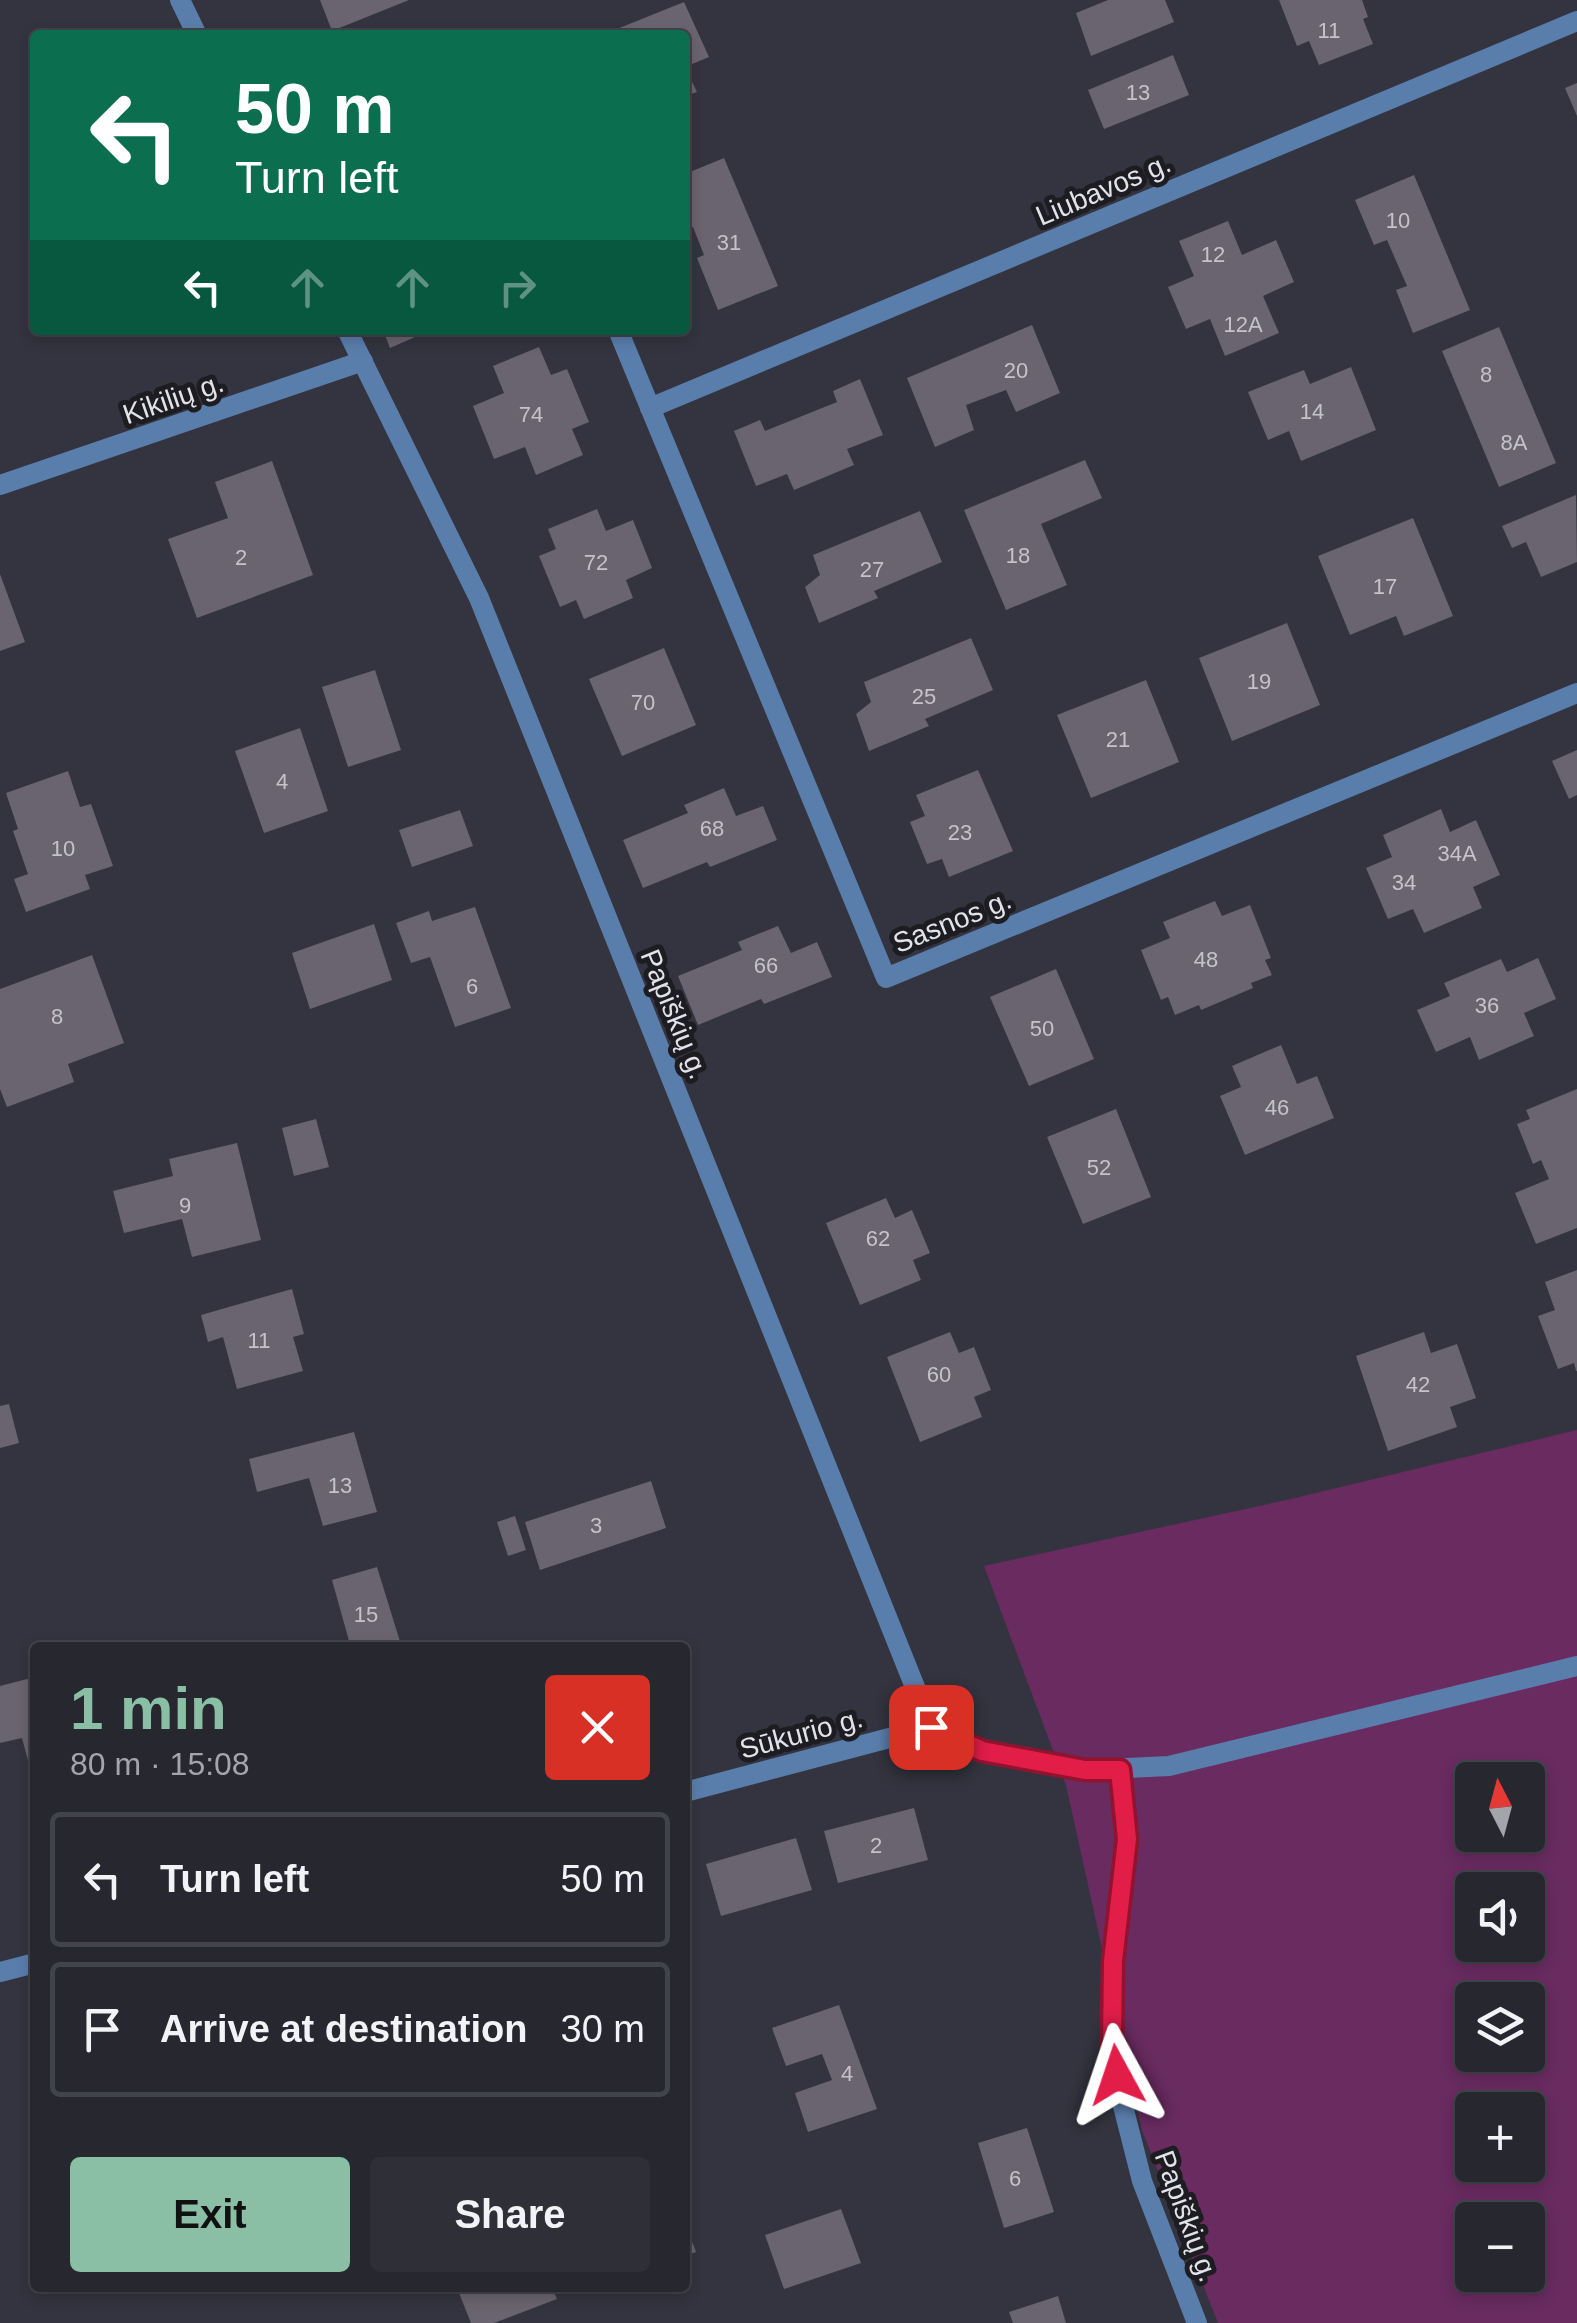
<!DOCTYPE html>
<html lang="en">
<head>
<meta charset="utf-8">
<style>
	body { margin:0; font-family:Helvetica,sans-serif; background:#2e2f37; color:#f1f3f6; height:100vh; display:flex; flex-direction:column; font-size:38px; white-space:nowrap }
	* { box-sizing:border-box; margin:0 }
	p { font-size:32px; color:#a4a5aa }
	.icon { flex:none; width:55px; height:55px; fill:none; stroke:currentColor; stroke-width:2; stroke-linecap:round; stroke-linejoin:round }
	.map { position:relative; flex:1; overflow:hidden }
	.details { position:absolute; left:30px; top:1642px; width:660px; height:650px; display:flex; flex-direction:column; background:#26272f; border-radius:10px; box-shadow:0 5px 15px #0003,0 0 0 2px #42444b }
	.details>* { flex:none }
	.top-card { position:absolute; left:30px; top:30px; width:660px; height:305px; border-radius:10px; box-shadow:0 5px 15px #0003,0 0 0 2px #42444b; background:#0b6e4f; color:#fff; overflow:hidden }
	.needle { width:65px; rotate:354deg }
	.buttons { position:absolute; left:1455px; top:1762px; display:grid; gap:20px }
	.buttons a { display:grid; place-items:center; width:90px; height:90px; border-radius:10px; background:#26272f; box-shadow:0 5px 15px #0003,0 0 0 2px #42444b; font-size:50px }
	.pin { position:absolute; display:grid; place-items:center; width:85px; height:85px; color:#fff; margin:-42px; border-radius:20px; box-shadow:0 5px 15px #0006 }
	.me { position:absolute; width:110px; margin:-55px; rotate:355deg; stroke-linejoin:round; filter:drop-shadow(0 0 8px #0008) }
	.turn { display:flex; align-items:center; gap:35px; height:210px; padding:0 40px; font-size:45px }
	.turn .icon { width:130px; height:130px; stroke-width:2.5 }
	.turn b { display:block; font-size:70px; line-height:85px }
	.lanes { display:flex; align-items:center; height:95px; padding:0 40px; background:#0003; justify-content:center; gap:50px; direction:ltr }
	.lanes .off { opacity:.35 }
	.round { display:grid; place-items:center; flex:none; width:105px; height:105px; border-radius:10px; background:#2e2f37 }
	.summary { display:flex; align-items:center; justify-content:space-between; height:170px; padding:0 40px }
	h1 { font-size:60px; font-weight:700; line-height:75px; color:#8abfa5 }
	.button { display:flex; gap:20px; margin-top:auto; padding:20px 40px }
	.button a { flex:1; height:115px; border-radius:10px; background:#8abfa5; color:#111; font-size:40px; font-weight:700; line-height:115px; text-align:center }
	.button a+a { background:#2e2f37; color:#f1f3f6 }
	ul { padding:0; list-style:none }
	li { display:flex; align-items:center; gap:30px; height:135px; margin:0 20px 15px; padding:0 20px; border:5px solid #42444b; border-radius:10px }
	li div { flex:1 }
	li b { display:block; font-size:38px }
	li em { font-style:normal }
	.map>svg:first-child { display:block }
</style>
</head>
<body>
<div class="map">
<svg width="1577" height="2323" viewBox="0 0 1577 2323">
	<rect width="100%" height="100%" fill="#33343f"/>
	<!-- green -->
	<path fill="#692b60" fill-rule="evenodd" d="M1577,1430V2323H1218L1142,2130L1066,1785L984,1566L1291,1499ZM1472,1780H1528V1835H1472ZM1472,1890H1528V1945H1472ZM1472,2000H1528V2055H1472ZM1472,2110H1528V2165H1472ZM1472,2220H1528V2275H1472Z"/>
	<!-- building -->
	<g fill="#69646f">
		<path d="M320,0H409L332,31Z"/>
		<path d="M1108,0H1165L1174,22L1091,56L1076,13Z"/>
		<path d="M1279,0H1362L1368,17L1363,19L1373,44L1319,65L1309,41L1297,46Z"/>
		<path d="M684,2L709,57L685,67L697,92L685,96V35H602Z"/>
		<path d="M1173,55L1189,95L1104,129L1088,90Z"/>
		<path d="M1577,83V116L1565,88Z"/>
		<path d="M724,158L778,286L718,310L697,258L704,255L693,227L686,230L685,227V174Z"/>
		<path d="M1414,175L1470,310L1413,333L1396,290L1407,286L1387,240L1374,245L1355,200Z"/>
		<path d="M1228,221L1242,255L1276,240L1294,282L1263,296L1279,333L1225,356L1210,319L1186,329L1168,287L1194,276L1179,241Z"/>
		<path d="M1032,325L1060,393L1016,412L1006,390L966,405L974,430L935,447L907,378Z"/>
		<path d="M1499,327L1556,463L1499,487L1442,351Z"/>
		<path d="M383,330H431L390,348Z"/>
		<path d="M539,347L551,375L567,369L589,422L572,429L583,455L536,475L525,447L494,459L473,406L504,393L493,366Z"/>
		<path d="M1351,367L1376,430L1301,461L1289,431L1268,440L1248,392L1304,370L1310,384Z"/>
		<path d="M860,379L883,435L847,449L854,465L794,490L787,474L756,486L734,431L760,420L765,431L837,402L833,391Z"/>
		<path d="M1085,460L1102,498L1041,524L1067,585L1006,610L964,510Z"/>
		<path d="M272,461L313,575L197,618L168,539L228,518L215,482Z"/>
		<path d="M1576,495L1577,562L1541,577L1526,542L1512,548L1502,526Z"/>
		<path d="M597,509L606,531L633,520L652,568L626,580L633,598L584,619L576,600L560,607L539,556L556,549L548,529Z"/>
		<path d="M920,511L942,562L874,591L878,598L819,623L805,587L820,575L813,555Z"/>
		<path d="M1413,518L1453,616L1404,636L1396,616L1350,635L1318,556Z"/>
		<path d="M0,574L25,642L0,651Z"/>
		<path d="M1287,623L1320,705L1232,741L1199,658Z"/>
		<path d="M971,638L993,690L925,719L929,726L869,751L856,714L871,702L864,682Z"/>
		<path d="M664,648L696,725L622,756L589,679Z"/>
		<path d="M375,670L401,750L348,767L322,687Z"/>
		<path d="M1146,680L1179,762L1091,798L1057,715Z"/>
		<path d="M300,728L328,811L264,833L235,751Z"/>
		<path d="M1577,750V795L1569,799L1552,761Z"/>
		<path d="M978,770L1013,851L949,877L942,859L927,864L910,822L925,816L916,795Z"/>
		<path d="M68,771L80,807L91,804L113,866L85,875L90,889L26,912L14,879L28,874L13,831L18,829L6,793Z"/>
		<path d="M724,788L736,816L763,806L777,840L710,867L707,862L643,888L623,840L688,813L684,805Z"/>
		<path d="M1441,809L1450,832L1476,820L1500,875L1473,887L1482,908L1424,933L1413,909L1388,919L1366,868L1392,857L1383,835Z"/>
		<path d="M460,810L473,846L412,867L399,830Z"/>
		<path d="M1215,901L1222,916L1250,905L1271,958L1265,960L1272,975L1251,983L1253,988L1201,1010L1199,1005L1175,1015L1168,997L1161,1000L1141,950L1170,938L1163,922Z"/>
		<path d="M475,907L511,1008L455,1027L430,957L411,963L396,923L429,911L432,921Z"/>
		<path d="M374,924L392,980L310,1009L292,953Z"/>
		<path d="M778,926L791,953L817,942L832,977L764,1004L761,999L698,1025L678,976L742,950L738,942Z"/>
		<path d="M92,955L124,1043L68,1064L74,1082L7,1107L0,1089V989Z"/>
		<path d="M1538,958L1556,999L1524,1013L1534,1036L1479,1060L1470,1037L1436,1052L1417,1010L1450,996L1444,983L1501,959L1507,972Z"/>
		<path d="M1056,969L1094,1059L1029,1086L990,997Z"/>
		<path d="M1281,1045L1297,1084L1317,1076L1334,1118L1245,1155L1220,1096L1241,1087L1232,1066Z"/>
		<path d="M1577,1089V1228L1536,1244L1515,1193L1549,1179L1541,1160L1533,1164L1517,1124L1530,1119L1526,1110Z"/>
		<path d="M1116,1109L1151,1197L1083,1224L1047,1137Z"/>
		<path d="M316,1119L329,1167L294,1176L282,1128Z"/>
		<path d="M237,1143L261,1240L192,1257L182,1219L124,1233L113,1191L173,1176L169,1159Z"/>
		<path d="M886,1198L895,1218L912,1210L930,1253L913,1260L921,1280L860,1305L826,1223Z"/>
		<path d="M1577,1270V1371H1576L1574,1363L1558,1369L1538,1316L1555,1310L1545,1282Z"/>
		<path d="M292,1289L304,1334L293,1337L303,1371L237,1389L223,1337L208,1342L201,1315Z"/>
		<path d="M950,1332L959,1353L974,1347L991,1390L974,1397L982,1417L920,1442L887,1357Z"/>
		<path d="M1424,1332L1431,1353L1457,1344L1476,1398L1450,1407L1457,1427L1388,1451L1356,1356Z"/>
		<path d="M9,1404L19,1443L0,1448V1406Z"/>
		<path d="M354,1432L377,1512L323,1526L309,1478L257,1492L249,1459Z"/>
		<path d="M651,1481L666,1528L540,1570L525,1522Z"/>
		<path d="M515,1516L526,1550L508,1556L497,1522Z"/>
		<path d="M377,1567L402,1648H351L332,1580Z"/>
		<path d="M35,1677V1783H34L22,1738L0,1743V1686Z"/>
		<path d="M914,1808L928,1860L838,1883L824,1831Z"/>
		<path d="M796,1838L812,1890L721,1916L706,1864Z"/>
		<path d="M839,2005L877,2109L808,2132L795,2093L832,2080L822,2054L786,2066L772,2028Z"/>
		<path d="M1027,2128L1054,2212L1004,2228L978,2143Z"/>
		<path d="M841,2209L861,2263L784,2289L765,2235Z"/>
		<path d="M685,2223L696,2252L685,2256Z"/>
		<path d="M457,2288H552L557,2299L494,2323H471Z"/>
		<path d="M1058,2296L1066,2323H1013L1009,2312Z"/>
	</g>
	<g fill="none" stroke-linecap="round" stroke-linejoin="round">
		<!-- street -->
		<g stroke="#5a7eac" stroke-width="20">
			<path d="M180,0L197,35"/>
			<path d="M347,330L479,598L931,1727"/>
			<path d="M618,330L886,978L1577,693"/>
			<path d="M650,408L1577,21"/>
			<path d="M0,485L363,361"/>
			<path d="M931,1727L983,1751L1085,1770L1169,1766L1577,1666"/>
			<path d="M1120,1770L1127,1839L1113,1961L1112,2047L1122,2102L1142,2181L1197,2323"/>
			<path d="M685,1792L931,1727"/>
			<path d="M0,1972L35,1963"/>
		</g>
	</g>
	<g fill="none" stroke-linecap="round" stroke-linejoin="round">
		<!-- route casing -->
		<g stroke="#92132f" stroke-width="25">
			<path id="route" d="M931,1727L982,1751L1085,1770H1120L1127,1839L1113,1961L1112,2047L1117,2075"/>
		</g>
		<!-- route -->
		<use href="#route" stroke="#e11d48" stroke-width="18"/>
	</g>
	<g text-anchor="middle" stroke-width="10" stroke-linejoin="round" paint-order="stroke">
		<!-- number labels -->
		<g font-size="22" fill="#c4c3cb">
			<text x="1329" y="38">11</text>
			<text x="1138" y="100">13</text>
			<text x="1398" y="228">10</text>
			<text x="729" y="250">31</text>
			<text x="1213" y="262">12</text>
			<text x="1243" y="332">12A</text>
			<text x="1016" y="378">20</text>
			<text x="1486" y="382">8</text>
			<text x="1312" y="419">14</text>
			<text x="531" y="422">74</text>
			<text x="1514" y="450">8A</text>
			<text x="1018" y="563">18</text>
			<text x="241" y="565">2</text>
			<text x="596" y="570">72</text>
			<text x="872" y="577">27</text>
			<text x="1385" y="594">17</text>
			<text x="1259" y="689">19</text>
			<text x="924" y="704">25</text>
			<text x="643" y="710">70</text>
			<text x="1118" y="747">21</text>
			<text x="282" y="789">4</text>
			<text x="712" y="836">68</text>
			<text x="960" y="840">23</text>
			<text x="63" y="856">10</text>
			<text x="1457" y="861">34A</text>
			<text x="1404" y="890">34</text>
			<text x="1206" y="967">48</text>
			<text x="766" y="973">66</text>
			<text x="472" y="994">6</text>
			<text x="1487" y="1013">36</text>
			<text x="57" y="1024">8</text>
			<text x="1042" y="1036">50</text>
			<text x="1277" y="1115">46</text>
			<text x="1099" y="1175">52</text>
			<text x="185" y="1213">9</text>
			<text x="878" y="1246">62</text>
			<text x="259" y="1348">11</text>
			<text x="939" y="1382">60</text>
			<text x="1418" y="1392">42</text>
			<text x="340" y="1493">13</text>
			<text x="596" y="1533">3</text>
			<text x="366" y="1622">15</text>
			<text x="876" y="1853">2</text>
			<text x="847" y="2081">4</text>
			<text x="1015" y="2186">6</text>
		</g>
		<!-- street labels -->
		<g font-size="28" fill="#e2e3ea" stroke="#1c1c21">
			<text transform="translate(1103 189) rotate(-23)" y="10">Liubavos g.</text>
			<text transform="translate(173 398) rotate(-19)" y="10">Kikilių g.</text>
			<text transform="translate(952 921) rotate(-22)" y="10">Sasnos g.</text>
			<text transform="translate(675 1014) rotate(68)" y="10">Papiškių g.</text>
			<text transform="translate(801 1733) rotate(-15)" y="10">Sūkurio g.</text>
			<text transform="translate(1187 2216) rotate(70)" y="10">Papiškių g.</text>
		</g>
	</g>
</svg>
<div class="buttons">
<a><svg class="needle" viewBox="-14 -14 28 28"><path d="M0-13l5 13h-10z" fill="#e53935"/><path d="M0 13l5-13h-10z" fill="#a4a5aa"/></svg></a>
<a><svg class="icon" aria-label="sound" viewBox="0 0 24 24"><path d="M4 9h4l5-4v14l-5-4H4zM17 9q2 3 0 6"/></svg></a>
<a><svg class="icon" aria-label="layers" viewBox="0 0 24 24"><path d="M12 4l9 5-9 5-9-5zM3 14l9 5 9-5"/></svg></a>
<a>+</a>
<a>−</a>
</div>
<div class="pin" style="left:931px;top:1727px;background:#d93025"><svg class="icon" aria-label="arrive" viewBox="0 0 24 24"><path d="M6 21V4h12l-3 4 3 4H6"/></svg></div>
<svg class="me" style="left:1117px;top:2075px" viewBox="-20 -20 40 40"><path d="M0-17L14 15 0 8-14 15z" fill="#e11d48" stroke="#fff" stroke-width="4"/></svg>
<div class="top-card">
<div class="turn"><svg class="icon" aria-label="left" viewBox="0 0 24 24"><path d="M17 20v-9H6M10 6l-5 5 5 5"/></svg><div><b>50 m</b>Turn left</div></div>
<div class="lanes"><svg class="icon" aria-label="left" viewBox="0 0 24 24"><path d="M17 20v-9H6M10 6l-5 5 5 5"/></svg><svg class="icon off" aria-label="ahead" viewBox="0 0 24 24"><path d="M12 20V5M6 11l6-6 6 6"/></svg><svg class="icon off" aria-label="ahead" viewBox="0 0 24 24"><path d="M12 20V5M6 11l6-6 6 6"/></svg><svg class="icon off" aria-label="right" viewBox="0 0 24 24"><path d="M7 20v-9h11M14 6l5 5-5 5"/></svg></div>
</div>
<section class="details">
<div class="summary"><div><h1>1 min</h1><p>80 m · 15:08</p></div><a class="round" style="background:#d93025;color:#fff"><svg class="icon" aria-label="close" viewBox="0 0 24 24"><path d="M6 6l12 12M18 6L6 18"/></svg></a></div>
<ul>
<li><svg class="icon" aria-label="left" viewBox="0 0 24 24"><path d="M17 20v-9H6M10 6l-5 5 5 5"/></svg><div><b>Turn left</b></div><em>50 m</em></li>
<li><svg class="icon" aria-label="arrive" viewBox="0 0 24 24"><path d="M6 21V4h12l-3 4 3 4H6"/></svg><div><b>Arrive at destination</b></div><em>30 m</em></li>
</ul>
<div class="button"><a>Exit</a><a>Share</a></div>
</section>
</div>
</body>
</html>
